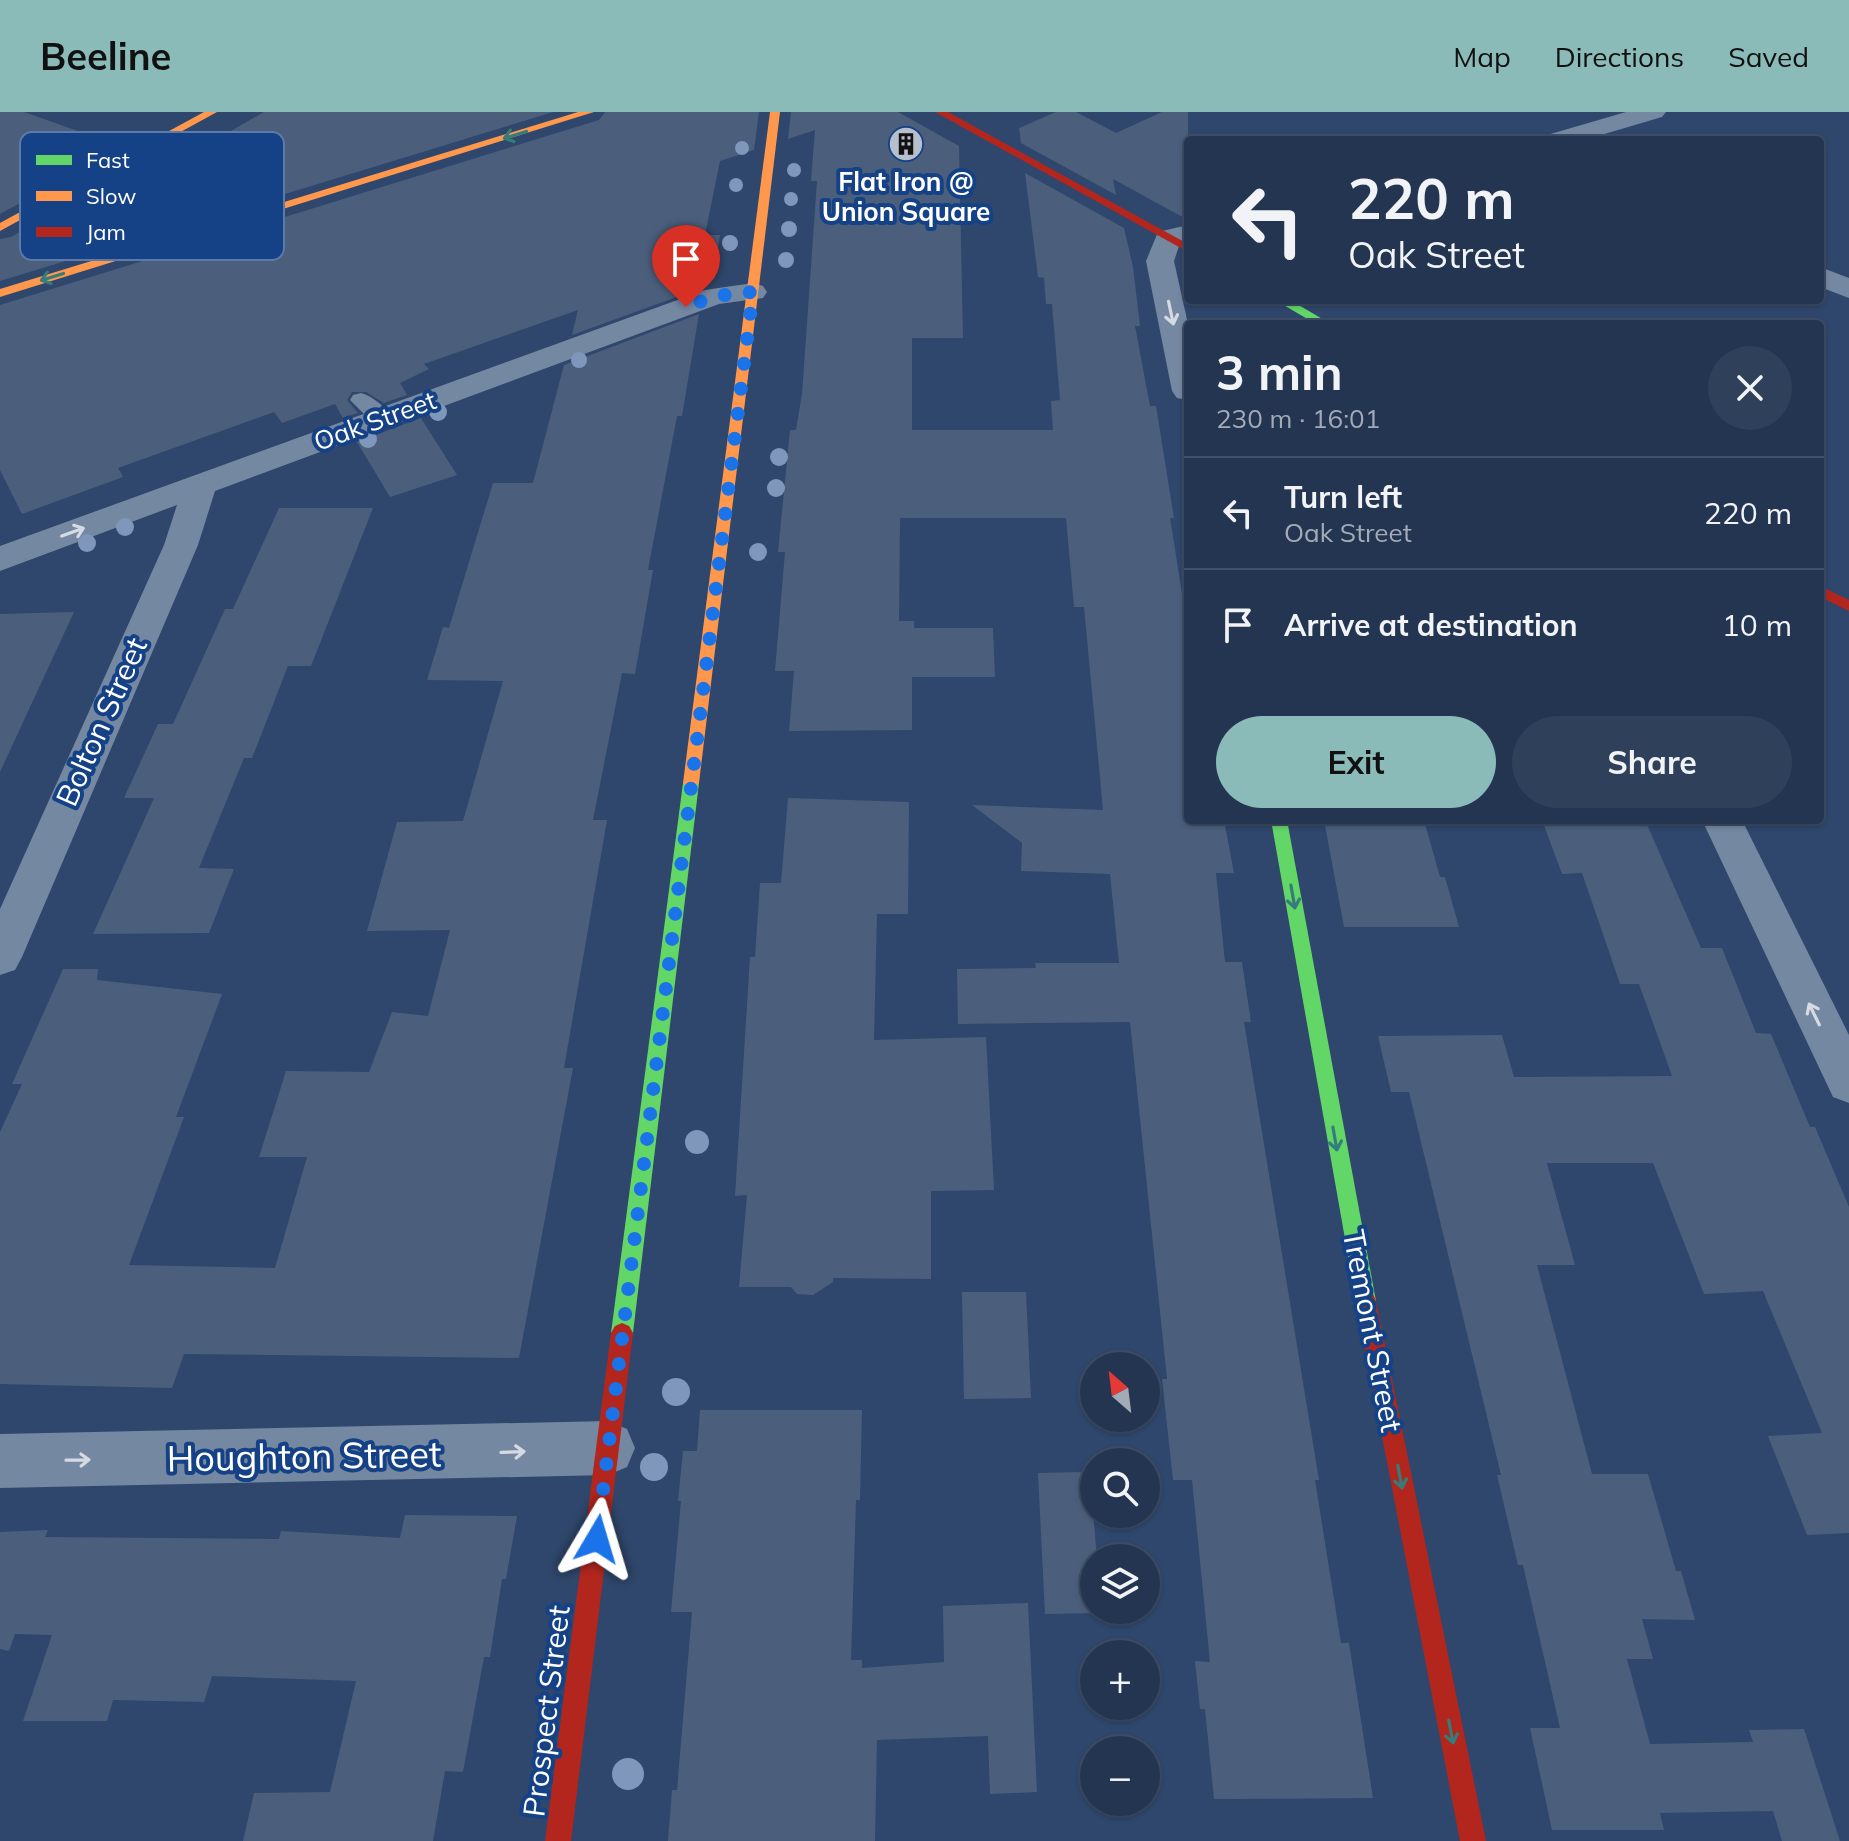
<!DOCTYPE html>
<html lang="en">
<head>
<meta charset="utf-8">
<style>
	body { margin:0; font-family:Mulish,sans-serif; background:#2f405b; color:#f1f3f6; height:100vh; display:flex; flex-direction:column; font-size:30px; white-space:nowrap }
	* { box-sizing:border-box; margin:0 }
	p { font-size:26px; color:#a3abb7 }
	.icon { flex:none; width:44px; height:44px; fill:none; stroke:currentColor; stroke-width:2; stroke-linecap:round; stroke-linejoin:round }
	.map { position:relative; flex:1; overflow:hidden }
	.panel { position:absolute; left:1184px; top:208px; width:640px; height:504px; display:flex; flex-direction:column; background:#233551; border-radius:8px; box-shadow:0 2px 6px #0004,0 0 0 2px #405068 }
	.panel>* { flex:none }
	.hud { position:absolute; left:1184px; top:24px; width:640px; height:168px; border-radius:8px; box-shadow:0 2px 6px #0004,0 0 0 2px #405068; background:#233551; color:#f1f3f6; overflow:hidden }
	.needle { width:52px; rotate:332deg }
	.tools { position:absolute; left:1080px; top:1240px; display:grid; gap:16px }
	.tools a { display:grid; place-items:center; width:80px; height:80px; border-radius:50%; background:#233551; box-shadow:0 2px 6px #0004,0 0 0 2px #405068; font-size:40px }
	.pin { position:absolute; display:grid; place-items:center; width:68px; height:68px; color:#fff; margin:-82px -34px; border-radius:50% 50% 50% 0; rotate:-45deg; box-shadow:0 0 8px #0007 }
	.pin .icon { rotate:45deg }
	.me { position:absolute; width:88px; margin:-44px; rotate:7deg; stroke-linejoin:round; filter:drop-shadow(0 0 6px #0008) }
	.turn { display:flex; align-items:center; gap:28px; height:168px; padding:0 32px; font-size:36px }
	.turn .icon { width:104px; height:104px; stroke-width:2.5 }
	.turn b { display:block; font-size:56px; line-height:68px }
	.round { display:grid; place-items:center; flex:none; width:84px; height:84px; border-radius:42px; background:#2f405b }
	.overview { display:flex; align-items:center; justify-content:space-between; height:136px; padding:0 32px }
	h1 { font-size:48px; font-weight:700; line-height:60px }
	.button { display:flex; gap:16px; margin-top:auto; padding:16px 32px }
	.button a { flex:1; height:92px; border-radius:48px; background:#8bbbb9; color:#111; font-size:32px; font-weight:700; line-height:92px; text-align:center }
	.button a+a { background:#2f405b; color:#f1f3f6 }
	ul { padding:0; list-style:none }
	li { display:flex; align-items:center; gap:24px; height:112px; padding:0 32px; border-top:2px solid #405068 }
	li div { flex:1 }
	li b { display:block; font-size:30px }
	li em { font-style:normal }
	header { display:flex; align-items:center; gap:48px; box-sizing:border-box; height:112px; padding:0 40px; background:#8bbbb9; color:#111 }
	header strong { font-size:38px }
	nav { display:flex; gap:44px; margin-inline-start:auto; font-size:28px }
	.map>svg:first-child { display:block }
</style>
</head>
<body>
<header>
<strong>Beeline</strong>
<nav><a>Map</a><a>Directions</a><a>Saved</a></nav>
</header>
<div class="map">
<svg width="1849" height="1729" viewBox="0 0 1849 1729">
	<rect width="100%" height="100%" fill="#2f476c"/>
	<!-- building -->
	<g fill="#4b5f7d">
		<path d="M0,0H24L123,35L0,102Z"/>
		<path d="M264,0H553L0,169V127L11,125L154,45L174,52Z"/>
		<path d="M605,0H759L754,38L720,49L705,123H720L714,164L704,175L572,223L578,198L424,252L429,257L400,271L407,283L384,291L366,280H352L347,288L358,301L343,306L335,292L282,311L274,300L118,356L123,365L22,402L0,358V193L599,8Z"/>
		<path d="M791,0H898L959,34L963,226H912V318H1053L1051,289L1060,288L1052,192H1046L1044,166L1038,165L1025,61L1124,116L1133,155L1140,214H1135L1150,294H1156L1174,406H1170L1188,519V708H1224L1234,761H1216L1225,850H1242L1251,910H1244L1319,1368H1315L1341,1531H1349L1373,1686L1214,1687L1205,1597H1200L1195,1549L1210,1550L1192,1368H1173L1162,1267H1167L1130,910L958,912L957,857L1036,856L1035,851H1119L1110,762L1021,759L1022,731L972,693L1103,698L1084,495H1074L1066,406H900L899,509H914V516H993L995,565H912V618L789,619L794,559H775L785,440H778L790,318H796L802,282L817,69H811L815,18L788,27Z"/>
		<path d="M1056,0H1076L1116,21L1162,0H1188V108L1113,67L1116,83L1021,31L1019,16Z"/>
		<path d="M699,202L682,304H677L648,458H653L635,562L622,561L593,708H607L564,956H573L519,1246L184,1242L172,1276L0,1272V1020L22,972H12L63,857H98L97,868L222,882L176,1005H184L129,1153L275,1156L307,1045H259L286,959L369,960L392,900L428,904L450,818L367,819L397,710L463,709L503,569L427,568L443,515L449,516L493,371H533L564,253Z"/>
		<path d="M421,306L457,363L390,385L357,330Z"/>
		<path d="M279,396H373L311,554H288L252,646H244L199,756L234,757L209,821L93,822L154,686H124L158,612H173L225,497H233Z"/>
		<path d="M74,500L0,660V502Z"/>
		<path d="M788,686L909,690L908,802H877L874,928L986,925L994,1078L931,1079V1167L833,1166V1170L813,1183L797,1182L791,1175H739L747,1083L735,1084L750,845H755L760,771H781Z"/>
		<path d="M1324,708H1424L1440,765H1445L1459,815H1344Z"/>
		<path d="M1542,708H1645L1701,836H1722L1756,921L1771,922L1810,1015H1815L1849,1095V1421L1807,1423L1768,1324L1822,1321L1763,1179L1704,1182L1653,1051H1547L1575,1153H1537L1592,1362H1648L1676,1459H1681L1695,1508L1642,1507L1653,1547H1627L1650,1632L1753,1630L1749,1618L1804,1617L1840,1729H1782L1773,1699L1660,1701L1664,1718H1552L1530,1616H1560L1523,1453H1518L1497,1363H1501L1409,980H1391L1378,924L1502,923L1514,965L1672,964L1639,872H1620L1582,761L1562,762Z"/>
		<path d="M962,1180H1026L1031,1286L964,1287Z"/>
		<path d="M700,1298H862L860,1388H856L851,1548H862V1556L944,1550L943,1494L1028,1491L1037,1680L990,1682L988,1624L877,1628L875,1729H668L672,1678H677L692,1500H671L681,1389H678L683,1339H697Z"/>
		<path d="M1083,1360L1086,1400H1093L1097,1446H1094V1498H1100V1501L1045,1502L1038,1361Z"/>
		<path d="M405,1403L517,1404L506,1467H502L490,1545H484L463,1660L445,1659L433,1729H243L254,1681L330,1680L356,1569L212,1564L204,1590L113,1588L107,1609H23L52,1523L15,1522L9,1539L0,1537V1420L48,1418L45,1425L279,1427L281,1419L400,1426Z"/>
	</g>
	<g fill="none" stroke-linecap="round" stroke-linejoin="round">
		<!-- lane -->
		<path fill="#7588a2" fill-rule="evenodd" d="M361,281C373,284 386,296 394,307L390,312H374L350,288L353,283Z"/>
		<!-- street -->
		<g fill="#7588a2" fill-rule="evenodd">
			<path d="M1626,0H1666L1662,5L1584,28H1543L1547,23Z"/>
			<path d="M1188,113V129L1180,131L1174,149L1188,212V288L1177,286L1172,279L1146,149L1158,120Z"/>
			<path d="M1820,155L1849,166V186L1820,175Z"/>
			<path d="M753,171L763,174L767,180L763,186L719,192L215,379L198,433L22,845L15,858L0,863V797L164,433L177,393L0,459V434L705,178Z"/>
			<path d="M1702,708H1742L1849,923V991L1833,985Z"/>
			<path d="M608,1309L627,1317L635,1336L627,1355L608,1363L0,1376V1322Z"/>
		</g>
		<!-- fast -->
		<g fill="#63d668" fill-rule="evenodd">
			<path d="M1275,188H1290L1331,212H1316Z"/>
			<path d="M691,665L699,671L633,1221L629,1228L622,1231L615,1228L611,1221L683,671Z"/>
			<path d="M1271,708H1287L1376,1189L1373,1196L1366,1199L1359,1196L1356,1189Z"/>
		</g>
		<!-- slow -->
		<g fill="#ff974d" fill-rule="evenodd">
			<path d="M204,0H217L0,119V111Z"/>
			<path d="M578,0H594L0,185V177Z"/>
			<path d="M770,0H780L699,671L691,677L683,671Z"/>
		</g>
		<!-- jam -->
		<g fill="#b3261e" fill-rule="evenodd">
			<path d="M935,0H948L1188,132V140Z"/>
			<path d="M1820,474L1849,488V499L1820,485Z"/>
			<path d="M1366,1179L1373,1182L1376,1189L1486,1729H1460L1356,1189L1359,1182Z"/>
			<path d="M622,1211L629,1214L633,1221L571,1729H545L611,1221L615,1214Z"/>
		</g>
	</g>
	<!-- trees -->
	<g fill="#7f97ba">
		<circle cx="742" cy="36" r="7"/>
		<circle cx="794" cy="58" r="7"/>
		<circle cx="736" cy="73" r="7"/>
		<circle cx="791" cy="87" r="7"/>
		<circle cx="789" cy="117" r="8"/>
		<circle cx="730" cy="131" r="8"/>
		<circle cx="786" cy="148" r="8"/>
		<circle cx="579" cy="248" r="8"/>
		<circle cx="438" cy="300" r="9"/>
		<circle cx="368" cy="327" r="9"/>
		<circle cx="779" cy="345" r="9"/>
		<circle cx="776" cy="376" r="9"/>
		<circle cx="125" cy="415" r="9"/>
		<circle cx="87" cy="431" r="9"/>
		<circle cx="758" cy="440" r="9"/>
		<circle cx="697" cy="1030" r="12"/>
		<circle cx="676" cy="1280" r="14"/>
		<circle cx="654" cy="1355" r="14"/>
		<circle cx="628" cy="1662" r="16"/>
	</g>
	<!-- one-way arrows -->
	<defs><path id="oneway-shaft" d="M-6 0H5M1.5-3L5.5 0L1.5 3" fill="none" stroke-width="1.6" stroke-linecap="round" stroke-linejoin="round" transform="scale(2)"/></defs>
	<g stroke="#347d7a">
		<use href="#oneway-shaft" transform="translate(515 23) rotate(163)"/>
		<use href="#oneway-shaft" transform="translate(52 165) rotate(163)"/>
		<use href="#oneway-shaft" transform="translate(1293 785) rotate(80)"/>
		<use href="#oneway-shaft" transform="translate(1335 1027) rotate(80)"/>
		<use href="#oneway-shaft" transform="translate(1400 1365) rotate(79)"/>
		<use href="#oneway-shaft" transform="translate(1451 1620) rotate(79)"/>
	</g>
	<g stroke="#d6dbe3">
		<use href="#oneway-shaft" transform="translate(1171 201) rotate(78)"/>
		<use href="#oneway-shaft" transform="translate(73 420) rotate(-20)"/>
		<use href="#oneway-shaft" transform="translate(1814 902) rotate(-116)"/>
		<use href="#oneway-shaft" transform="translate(513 1340) rotate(-2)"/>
		<use href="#oneway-shaft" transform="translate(78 1348) rotate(-1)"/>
	</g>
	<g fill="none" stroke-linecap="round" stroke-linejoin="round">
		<!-- route -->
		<path stroke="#1a73e8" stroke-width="14" stroke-dasharray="0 25.2" d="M597,1427L753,180L715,184L686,195"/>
	</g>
	<!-- icons -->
	<defs>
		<g id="building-disc" transform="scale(1.8)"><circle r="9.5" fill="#b6bfcc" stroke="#154286"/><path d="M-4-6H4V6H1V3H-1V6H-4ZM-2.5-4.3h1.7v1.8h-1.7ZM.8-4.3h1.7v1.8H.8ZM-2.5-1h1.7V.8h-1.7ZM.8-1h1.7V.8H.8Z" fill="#111"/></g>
	</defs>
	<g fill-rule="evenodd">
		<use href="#building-disc" x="906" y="32"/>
	</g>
	<g text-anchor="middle" stroke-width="8" stroke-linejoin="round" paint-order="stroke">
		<!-- far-poi labels -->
		<g font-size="26" font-weight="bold" fill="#fff" stroke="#154286">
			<text x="906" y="79">Flat Iron @<tspan x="906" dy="30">Union Square</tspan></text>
		</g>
		<!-- far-street labels -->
		<g font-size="26" fill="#fff" stroke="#154286">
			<text transform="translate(375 309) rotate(-20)" y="9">Oak Street</text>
		</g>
		<!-- street labels -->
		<g font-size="30" fill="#fff" stroke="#154286">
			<text transform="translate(102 610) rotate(-66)" y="10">Bolton Street</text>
			<text transform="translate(1372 1219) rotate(79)" y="10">Tremont Street</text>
			<text transform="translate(547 1599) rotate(-83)" y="10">Prospect Street</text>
		</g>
		<!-- near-street labels -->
		<g font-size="36" fill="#fff" stroke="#154286">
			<text transform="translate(304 1344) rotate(-1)" y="13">Houghton Street</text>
		</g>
	</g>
	<!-- legend -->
	<rect x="20" y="20" width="264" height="128" rx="12" fill="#154286" stroke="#5b7baa" stroke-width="2"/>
	<rect x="36" y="43" width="36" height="10" fill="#63d668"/>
	<rect x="36" y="79" width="36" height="10" fill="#ff974d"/>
	<rect x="36" y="115" width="36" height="10" fill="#b3261e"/>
	<g font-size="22" fill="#fff">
		<text x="86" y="56">Fast</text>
		<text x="86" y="92">Slow</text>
		<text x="86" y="128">Jam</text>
	</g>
</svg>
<div class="tools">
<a><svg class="needle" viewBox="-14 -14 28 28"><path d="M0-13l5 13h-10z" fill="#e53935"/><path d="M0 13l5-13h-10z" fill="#a3abb7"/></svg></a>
<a><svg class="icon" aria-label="search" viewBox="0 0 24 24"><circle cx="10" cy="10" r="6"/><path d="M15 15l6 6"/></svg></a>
<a><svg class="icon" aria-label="layers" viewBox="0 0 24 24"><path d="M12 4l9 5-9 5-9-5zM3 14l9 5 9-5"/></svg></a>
<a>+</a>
<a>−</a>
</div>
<div class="pin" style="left:686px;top:195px;background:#d93025"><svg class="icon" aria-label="arrive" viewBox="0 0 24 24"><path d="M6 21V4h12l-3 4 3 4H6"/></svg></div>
<svg class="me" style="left:597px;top:1427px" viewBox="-20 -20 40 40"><path d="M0-17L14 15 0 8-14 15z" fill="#1a73e8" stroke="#fff" stroke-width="4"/></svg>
<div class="hud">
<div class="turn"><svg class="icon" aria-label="left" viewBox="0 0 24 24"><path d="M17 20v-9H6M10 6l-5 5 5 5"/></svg><div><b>220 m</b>Oak Street</div></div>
</div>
<section class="panel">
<div class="overview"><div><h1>3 min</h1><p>230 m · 16:01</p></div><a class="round"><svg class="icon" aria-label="close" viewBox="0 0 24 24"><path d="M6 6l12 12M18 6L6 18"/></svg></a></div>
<ul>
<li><svg class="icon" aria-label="left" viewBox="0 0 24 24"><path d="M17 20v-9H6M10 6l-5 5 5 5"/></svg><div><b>Turn left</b><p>Oak Street</p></div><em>220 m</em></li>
<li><svg class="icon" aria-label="arrive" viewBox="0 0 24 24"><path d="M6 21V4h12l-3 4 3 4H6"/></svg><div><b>Arrive at destination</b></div><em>10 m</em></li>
</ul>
<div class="button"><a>Exit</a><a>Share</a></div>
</section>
</div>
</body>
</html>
